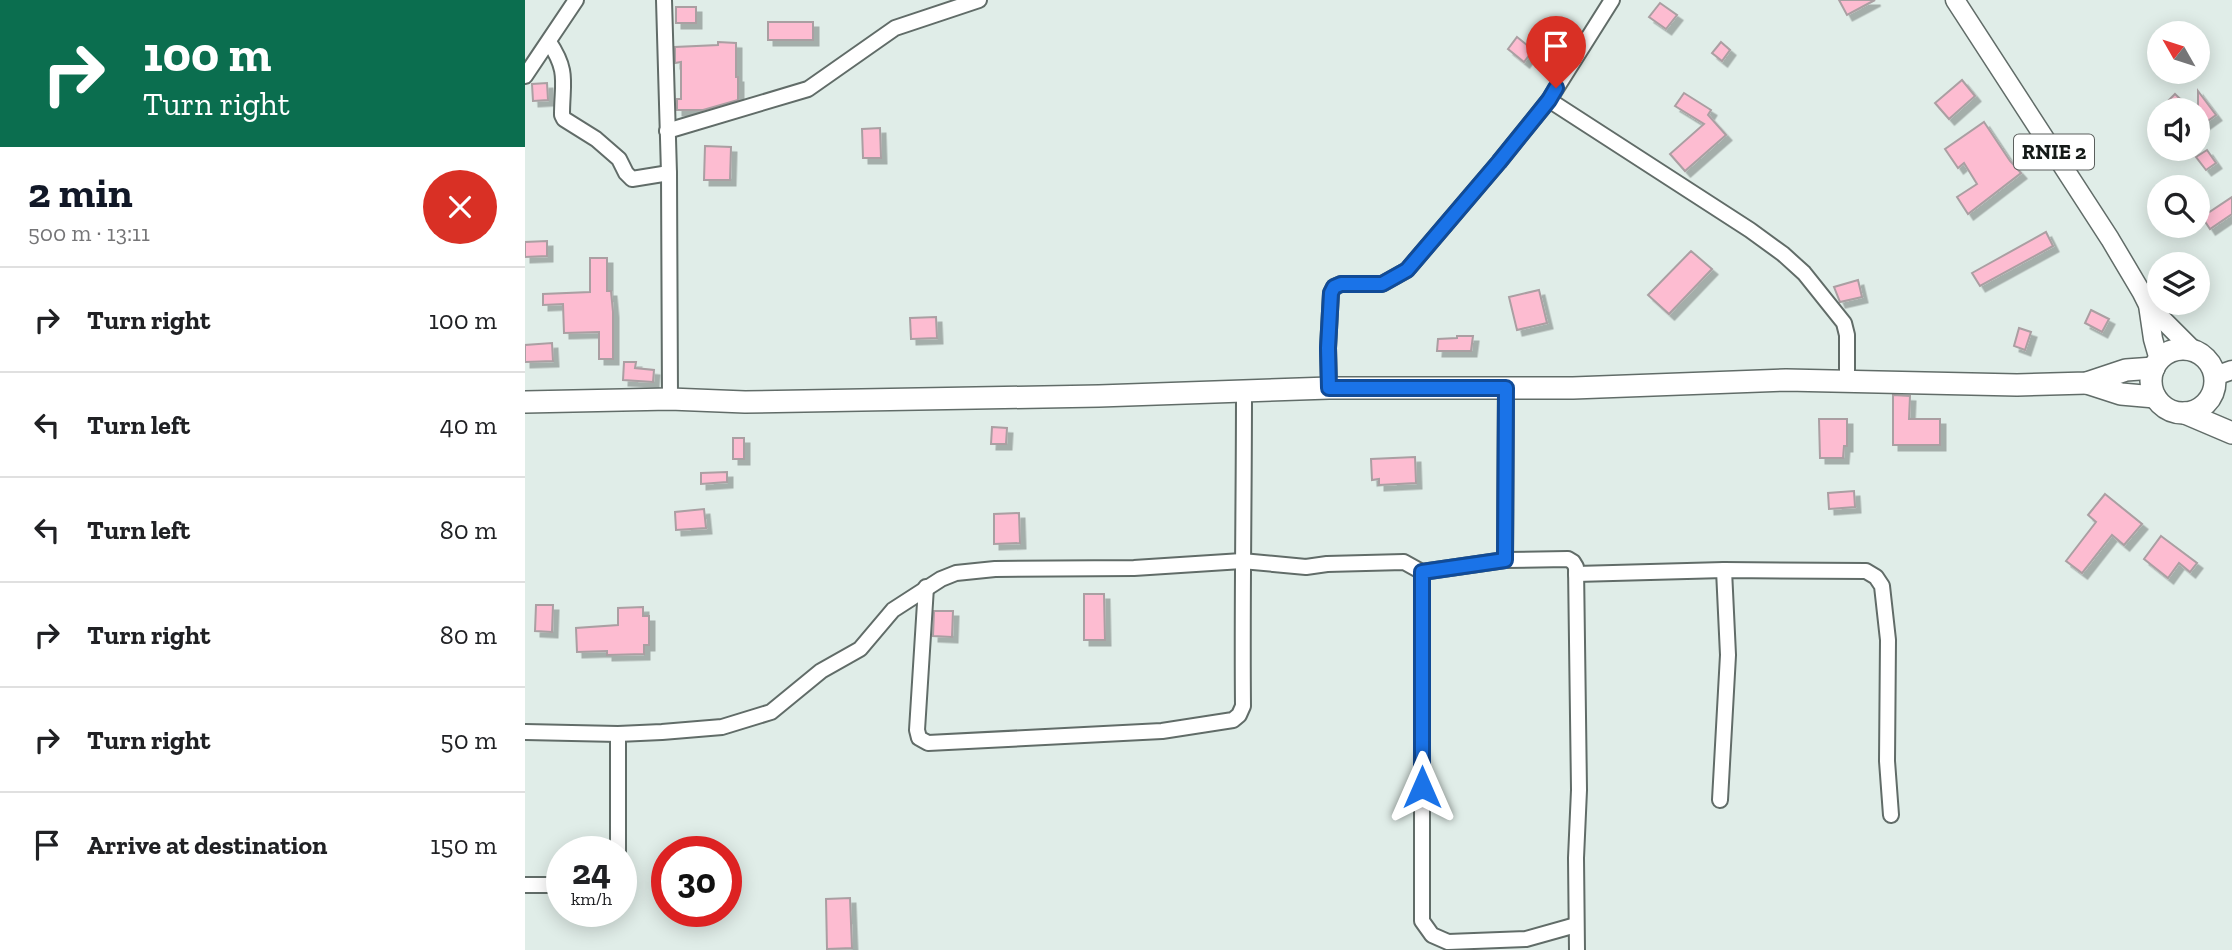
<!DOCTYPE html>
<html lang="en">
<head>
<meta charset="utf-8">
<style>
	body { margin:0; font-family:"Zilla Slab",serif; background:#f2f2f2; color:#202124; height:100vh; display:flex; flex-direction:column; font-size:26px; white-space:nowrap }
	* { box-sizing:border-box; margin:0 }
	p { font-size:23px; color:#757577 }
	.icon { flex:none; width:38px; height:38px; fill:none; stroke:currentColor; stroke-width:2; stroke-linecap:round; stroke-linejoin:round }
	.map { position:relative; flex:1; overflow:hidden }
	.details { display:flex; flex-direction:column; background:#fff; width:525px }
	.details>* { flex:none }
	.top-card { background:#0b6e4f; color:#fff; overflow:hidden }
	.needle { width:46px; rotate:309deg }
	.buttons { position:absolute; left:1622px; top:21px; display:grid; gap:14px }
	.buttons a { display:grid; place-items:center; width:63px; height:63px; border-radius:50%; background:#fff; box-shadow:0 4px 18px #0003; font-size:35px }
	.speed { position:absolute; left:21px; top:836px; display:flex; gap:14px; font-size:35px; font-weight:700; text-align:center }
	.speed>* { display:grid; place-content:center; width:91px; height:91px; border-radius:50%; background:#fff; box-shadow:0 4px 18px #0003; line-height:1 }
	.speed small { font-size:18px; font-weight:400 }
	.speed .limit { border:10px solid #d22; background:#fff; color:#111 }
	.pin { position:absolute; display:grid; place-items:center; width:60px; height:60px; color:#fff; margin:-72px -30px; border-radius:50% 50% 50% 0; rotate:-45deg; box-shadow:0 0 7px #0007 }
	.pin .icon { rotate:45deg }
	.me { position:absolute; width:77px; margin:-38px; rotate:0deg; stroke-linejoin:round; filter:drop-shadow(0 0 5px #0008) }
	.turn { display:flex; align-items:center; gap:24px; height:147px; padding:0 28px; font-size:32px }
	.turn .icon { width:91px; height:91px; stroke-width:2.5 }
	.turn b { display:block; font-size:49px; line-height:60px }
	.round { display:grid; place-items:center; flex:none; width:74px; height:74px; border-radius:37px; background:#f2f2f2 }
	.overview { display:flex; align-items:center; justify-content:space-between; height:119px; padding:0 28px }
	h1 { font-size:42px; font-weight:800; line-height:52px; color:#111827 }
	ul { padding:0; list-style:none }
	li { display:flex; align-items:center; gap:21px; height:105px; padding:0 28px; border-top:2px solid #e0e0e0 }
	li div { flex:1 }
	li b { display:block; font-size:26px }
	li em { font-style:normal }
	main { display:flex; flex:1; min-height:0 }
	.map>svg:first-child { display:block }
</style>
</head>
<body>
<main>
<section class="details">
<div class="top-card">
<div class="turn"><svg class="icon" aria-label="right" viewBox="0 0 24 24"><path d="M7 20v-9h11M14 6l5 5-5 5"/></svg><div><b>100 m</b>Turn right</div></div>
</div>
<div class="overview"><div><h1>2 min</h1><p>500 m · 13:11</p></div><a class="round" style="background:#d93025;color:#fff"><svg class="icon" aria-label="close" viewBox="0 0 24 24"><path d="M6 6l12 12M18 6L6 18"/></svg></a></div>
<ul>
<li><svg class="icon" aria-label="right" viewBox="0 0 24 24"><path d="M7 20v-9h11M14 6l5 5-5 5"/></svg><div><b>Turn right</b></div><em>100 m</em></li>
<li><svg class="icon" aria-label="left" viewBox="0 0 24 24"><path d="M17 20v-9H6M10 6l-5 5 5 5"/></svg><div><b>Turn left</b></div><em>40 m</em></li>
<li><svg class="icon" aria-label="left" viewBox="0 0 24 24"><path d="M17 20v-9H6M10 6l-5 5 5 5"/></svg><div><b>Turn left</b></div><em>80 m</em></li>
<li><svg class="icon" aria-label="right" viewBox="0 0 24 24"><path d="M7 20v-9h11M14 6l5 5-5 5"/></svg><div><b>Turn right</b></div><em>80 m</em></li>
<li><svg class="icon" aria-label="right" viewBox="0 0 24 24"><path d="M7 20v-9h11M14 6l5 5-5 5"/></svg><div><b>Turn right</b></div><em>50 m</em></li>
<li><svg class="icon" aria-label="arrive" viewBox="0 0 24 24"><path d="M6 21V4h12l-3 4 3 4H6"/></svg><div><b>Arrive at destination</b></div><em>150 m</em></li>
</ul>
</section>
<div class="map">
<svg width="1707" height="950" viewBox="0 0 1707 950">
	<defs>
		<filter id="shadow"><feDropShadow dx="5.5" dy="5.5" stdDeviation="0" flood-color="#0004"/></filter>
	</defs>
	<rect width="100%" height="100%" fill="#e0ede8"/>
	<!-- building -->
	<g fill="#fdbcd1" stroke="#aa9fa2" stroke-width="2" filter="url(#shadow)">
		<path d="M1314,0H1350L1322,15Z"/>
		<path d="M1135,3L1152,15L1141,29L1124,17Z"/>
		<rect x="151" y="7" width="20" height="16"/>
		<rect x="243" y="22" width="45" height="18"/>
		<path d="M992,37L1008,50L999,62L983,49Z"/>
		<path d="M193,42L211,43V77H213V100L178,110H152V99H156V62L150,63V47L193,45Z"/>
		<path d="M1196,42L1205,50L1197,61L1187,53Z"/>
		<path d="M1437,80L1450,96L1424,119L1410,103Z"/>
		<path d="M22,83L23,100L8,101L7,84Z"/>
		<path d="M1673,91L1691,115L1673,128Z"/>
		<path d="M1159,93L1186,110L1183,115L1201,135L1160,171L1145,154L1179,124L1150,106Z"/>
		<path d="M1650,94L1667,110H1634Z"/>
		<path d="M1459,122L1485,161L1496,173L1443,214L1432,197L1452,184L1439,163L1433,168L1420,149Z"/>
		<path d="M355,128L356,158H338L337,129Z"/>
		<path d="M180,146L206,147L205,180H179Z"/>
		<path d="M1682,150L1691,163L1681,170L1671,157Z"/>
		<path d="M1707,197V214L1685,229L1677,217Z"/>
		<path d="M1521,232L1528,246L1455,286L1447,273Z"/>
		<path d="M22,241V256L0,257V242Z"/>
		<path d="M1166,251L1187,269L1144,314L1123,295Z"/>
		<path d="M65,258H82V291H86L88,312V359H74V332L39,333L38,304L18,305V294L65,292Z"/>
		<path d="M1333,280L1337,297L1315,302L1309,287Z"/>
		<path d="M1014,290L1022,323L992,330L984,297Z"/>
		<path d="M1566,310L1584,319L1577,332L1560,323Z"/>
		<path d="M411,317L412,338L386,339L385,318Z"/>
		<path d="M1494,328L1506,332L1500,350L1489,346Z"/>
		<path d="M932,336H948L946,351H912L913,339L932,338Z"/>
		<path d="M27,343L28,361L0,362V345Z"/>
		<path d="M99,362H111L110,368L129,370L128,382L98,380Z"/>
		<path d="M1368,395L1385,396L1384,419H1415V445H1368Z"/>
		<path d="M1294,419H1322V446H1319L1318,458H1295Z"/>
		<path d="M467,427L482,428L481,444H466Z"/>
		<rect x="208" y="438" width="11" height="21"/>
		<path d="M890,457L891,483L854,485V479L847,480L846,459Z"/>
		<path d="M202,472V482L176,484V473Z"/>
		<path d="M1329,491L1330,507L1304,509L1303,493Z"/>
		<path d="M1580,494L1617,524L1599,545L1587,535L1557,573L1541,561L1571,522L1563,515Z"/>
		<path d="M179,509L181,528L151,530L150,512Z"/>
		<path d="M494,513L495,543L469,544V514Z"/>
		<path d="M1636,536L1672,563L1665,572L1654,563L1643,578L1619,559Z"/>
		<path d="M559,594H579L580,640H559Z"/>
		<path d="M11,605H28L27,632L10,631Z"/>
		<path d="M118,607V616H124V645H119V654L82,655V651L52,652L51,628L93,625V608Z"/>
		<path d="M409,611H428L427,637L408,636Z"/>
		<path d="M325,898L327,948L302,949L301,899Z"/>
	</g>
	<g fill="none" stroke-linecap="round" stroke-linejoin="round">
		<!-- minor casing -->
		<g stroke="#616c68" stroke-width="18">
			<g id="minor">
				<path d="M139,0L144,173L145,399"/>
				<path d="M24,42C44,72 37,82 37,115L39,119L71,139L94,159L101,173L107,179L144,173"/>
				<path d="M0,76L51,0"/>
				<path d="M1024,100L1225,230L1258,254L1279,273L1319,323L1322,335V381"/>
				<path d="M142,131L283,89L370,28L454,0"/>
				<path d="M804,388L803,348L806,293L809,287L816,284H857L882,270L974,162L1024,100L1087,0"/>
				<path d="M981,388L980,560L1043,559L1048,562L1051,567L1054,790L1051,858L1052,950"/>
				<path d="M897,572V921L907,935L923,942L1001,939L1051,925"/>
				<path d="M1051,574L1199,570L1341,571L1351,577L1357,586L1363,640L1362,761L1366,815"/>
				<path d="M401,587L392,730L394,738L403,743L637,731L708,720L714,715L718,706C717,601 719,497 719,392"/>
				<path d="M0,732L93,734L137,732L197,727L246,712L296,671L335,649L368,610L416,579L431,573L470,569L609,568L717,561L781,567L802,564L879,562L897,572L980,560"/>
				<path d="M1195,800L1203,655L1199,570"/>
				<path d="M93,852V734"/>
				<path d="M0,885H37"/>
			</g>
		</g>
		<!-- major casing -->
		<g stroke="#616c68" stroke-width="21">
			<g id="major">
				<path d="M1430,0L1585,239L1617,293L1623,305L1628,339L1634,360"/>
				<path d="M1623,305L1668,350"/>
				<path d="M1690,376L1707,370"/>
			</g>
		</g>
		<!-- highway casing -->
		<g stroke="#616c68" stroke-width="24">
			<g id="highway">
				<circle cx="1658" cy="381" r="32"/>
				<path d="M1562,383L1596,394L1630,397"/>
				<path d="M0,402L145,399L220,402L574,396L804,388H1048L1261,380L1492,385L1562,383L1601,370L1629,368"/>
				<path d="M1660,413L1707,433"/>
			</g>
		</g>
		<!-- minor -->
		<use href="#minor" stroke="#fff" stroke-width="14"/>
		<!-- major -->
		<use href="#major" stroke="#fff" stroke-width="18"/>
		<!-- highway -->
		<use href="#highway" stroke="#fff" stroke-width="21"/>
	</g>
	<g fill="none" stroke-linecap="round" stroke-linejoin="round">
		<!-- route casing -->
		<g stroke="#114b97" stroke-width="18">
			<path id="route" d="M897,787V572L980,560L981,388H804L803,348L806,293L809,287L816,284H857L882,270L974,162L1024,100L1031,88"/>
		</g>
		<!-- route -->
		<use href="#route" stroke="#1a73e8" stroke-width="12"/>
	</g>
	<g text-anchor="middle" stroke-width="7" stroke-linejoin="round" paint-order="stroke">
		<!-- shield labels -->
		<rect fill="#fff" stroke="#5b5f5d" stroke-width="2" x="1489" y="134.5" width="80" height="35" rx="5"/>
		<g font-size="21" font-weight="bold" fill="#151a18">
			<text x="1529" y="159">RNIE 2</text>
		</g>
	</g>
</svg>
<div class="buttons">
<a><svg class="needle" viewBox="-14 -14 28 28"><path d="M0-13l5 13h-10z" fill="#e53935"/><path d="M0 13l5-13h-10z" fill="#757577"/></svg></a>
<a><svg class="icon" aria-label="sound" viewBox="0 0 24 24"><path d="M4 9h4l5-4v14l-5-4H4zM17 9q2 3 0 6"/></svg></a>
<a><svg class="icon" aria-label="search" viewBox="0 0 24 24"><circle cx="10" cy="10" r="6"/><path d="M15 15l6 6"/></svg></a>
<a><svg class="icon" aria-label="layers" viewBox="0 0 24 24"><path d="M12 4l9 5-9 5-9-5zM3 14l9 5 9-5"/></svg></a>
</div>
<div class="speed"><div>24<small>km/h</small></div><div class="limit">30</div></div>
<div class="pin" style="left:1031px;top:88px;background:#d93025"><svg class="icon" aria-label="arrive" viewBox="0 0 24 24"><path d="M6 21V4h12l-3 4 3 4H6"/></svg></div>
<svg class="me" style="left:897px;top:787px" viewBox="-20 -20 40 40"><path d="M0-17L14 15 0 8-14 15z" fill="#1a73e8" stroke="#fff" stroke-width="4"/></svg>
</div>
</main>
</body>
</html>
